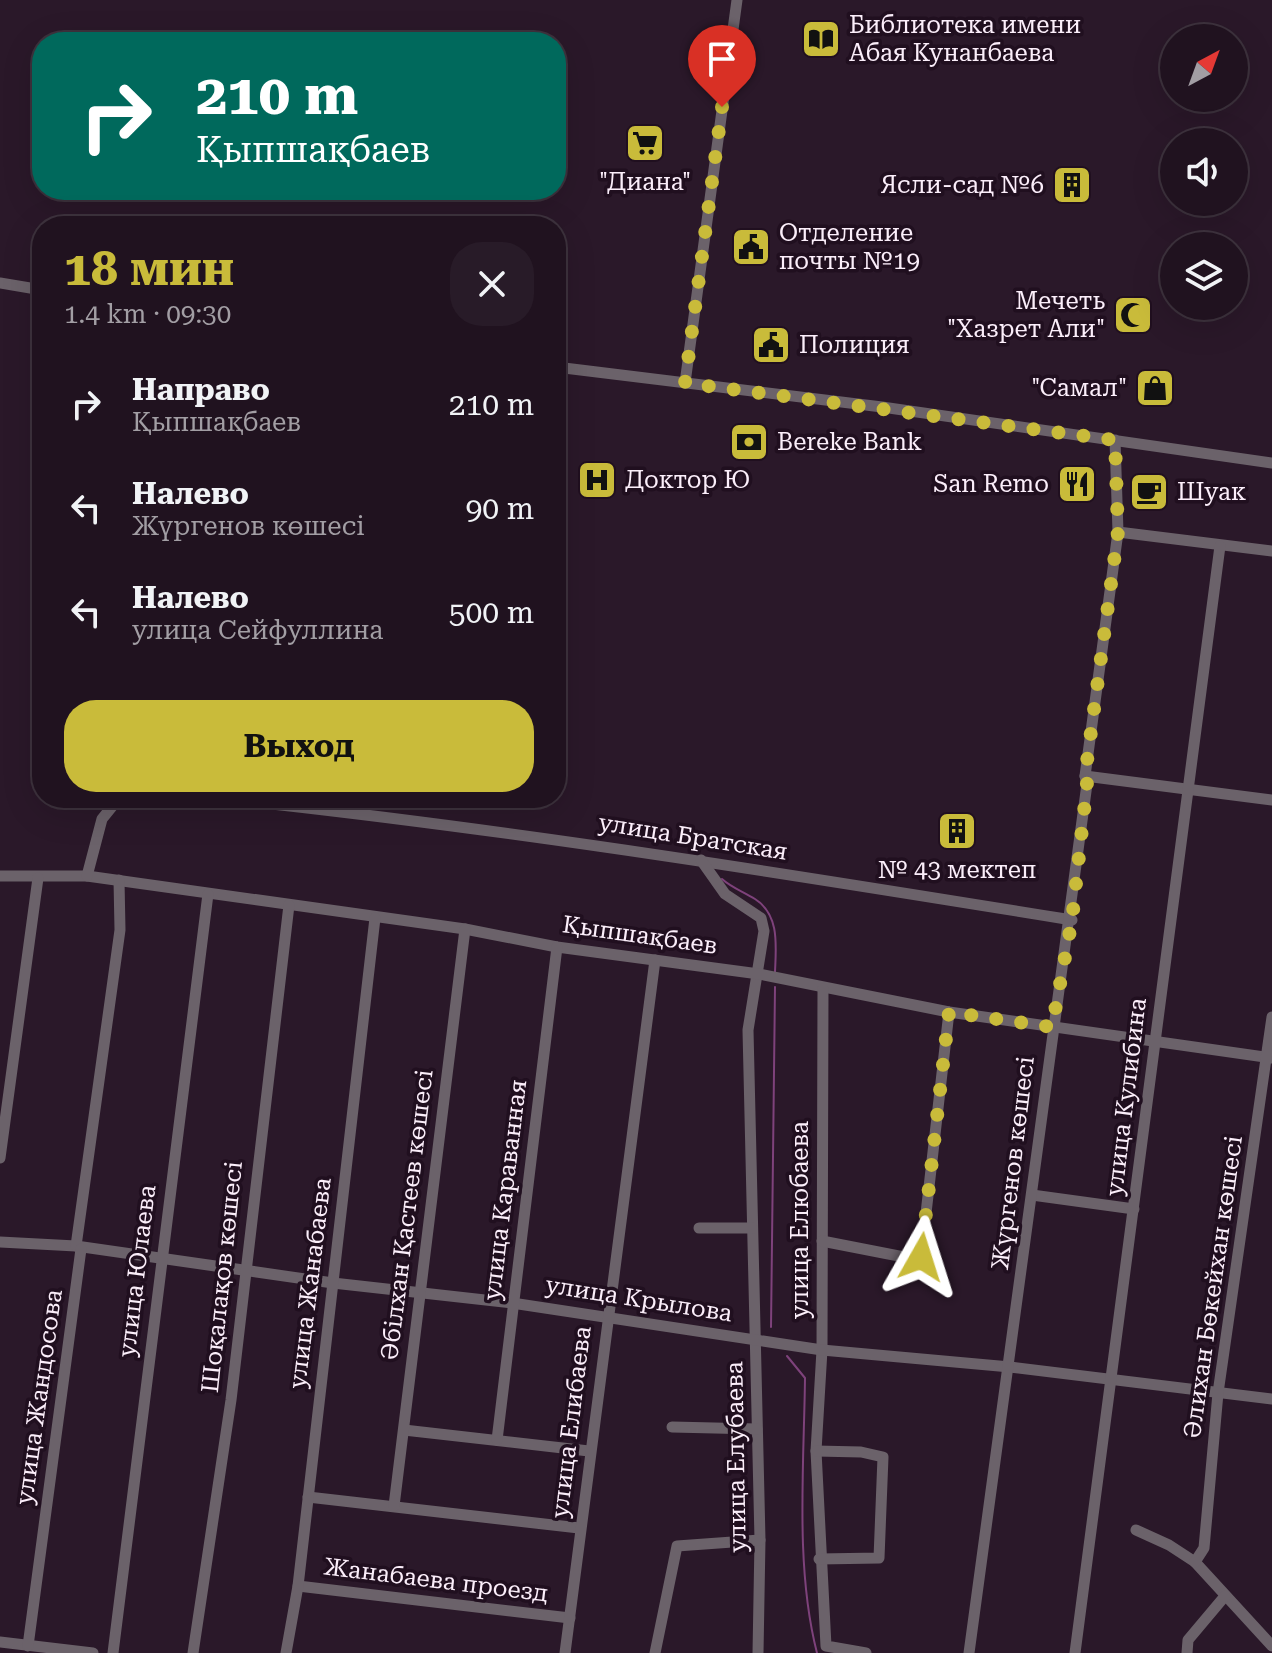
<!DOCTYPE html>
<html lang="ru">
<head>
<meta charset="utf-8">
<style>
	body { margin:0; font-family:"Roboto Serif",serif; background:#281b28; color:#f1f3f6; height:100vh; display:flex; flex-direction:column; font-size:30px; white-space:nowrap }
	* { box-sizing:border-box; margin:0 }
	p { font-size:26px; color:#a29ea4 }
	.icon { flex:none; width:44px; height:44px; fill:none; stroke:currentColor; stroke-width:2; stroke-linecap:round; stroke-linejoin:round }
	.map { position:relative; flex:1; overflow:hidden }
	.sheet { position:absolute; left:32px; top:216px; width:534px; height:592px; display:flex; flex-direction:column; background:#20121f; border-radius:32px; box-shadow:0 8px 32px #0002,0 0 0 2px #3d323d }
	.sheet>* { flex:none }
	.hud { position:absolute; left:32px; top:32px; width:534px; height:168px; border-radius:32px; box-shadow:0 8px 32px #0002,0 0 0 2px #3d323d; background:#00695c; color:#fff; overflow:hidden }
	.needle { width:52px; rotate:41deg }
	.buttons { position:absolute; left:1160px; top:24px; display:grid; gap:16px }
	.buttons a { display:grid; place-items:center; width:88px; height:88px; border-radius:50%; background:#20121f; box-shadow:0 8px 32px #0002,0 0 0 2px #3d323d; font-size:40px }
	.pin { position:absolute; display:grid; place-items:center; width:68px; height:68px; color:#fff; margin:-82px -34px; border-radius:50% 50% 50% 0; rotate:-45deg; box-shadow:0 0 8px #0007 }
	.pin .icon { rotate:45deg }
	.me { position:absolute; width:88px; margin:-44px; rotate:6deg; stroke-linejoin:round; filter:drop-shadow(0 0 6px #0008) }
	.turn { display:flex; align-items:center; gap:28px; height:168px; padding:0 32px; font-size:36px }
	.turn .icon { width:104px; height:104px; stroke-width:2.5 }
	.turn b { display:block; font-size:56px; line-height:68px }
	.round { display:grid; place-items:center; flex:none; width:84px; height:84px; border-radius:32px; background:#281b28 }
	.head { display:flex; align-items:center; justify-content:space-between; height:136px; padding:0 32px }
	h1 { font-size:48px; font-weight:700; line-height:60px; color:#c9bb3a }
	.cta { display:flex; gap:16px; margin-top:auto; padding:16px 32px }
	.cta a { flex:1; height:92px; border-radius:32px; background:#c9bb3a; color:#111; font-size:32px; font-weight:700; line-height:92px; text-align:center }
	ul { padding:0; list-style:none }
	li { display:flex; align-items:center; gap:24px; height:104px; padding:0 32px }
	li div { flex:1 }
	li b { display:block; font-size:30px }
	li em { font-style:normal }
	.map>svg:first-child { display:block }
</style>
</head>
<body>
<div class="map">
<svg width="1272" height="1653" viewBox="0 0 1272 1653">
	<rect width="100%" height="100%" fill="#2a1829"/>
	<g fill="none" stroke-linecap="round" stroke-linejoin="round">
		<!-- stream -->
		<g stroke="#7e427b" stroke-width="2">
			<path d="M722,879C732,888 744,892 755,899C780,915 776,946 775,972"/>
			<path d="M771,1327L775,987"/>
			<path d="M787,1356L805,1378C804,1465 795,1568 817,1653"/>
		</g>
		<!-- minor -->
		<g stroke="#6b626a" stroke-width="11">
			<path d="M0,283L42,290"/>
			<path d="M556,367L882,407L1272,463"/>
			<path d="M685,383L737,0"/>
			<path d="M1118,532L1272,551"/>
			<path d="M1085,776L1272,800"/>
			<path d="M261,798L272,804C540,834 806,877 1072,920"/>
			<path d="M701,860L725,894L761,918L764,931L748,1030L760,1540L758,1653"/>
			<path d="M0,876H87L465,929L557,947L759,974L949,1012L1272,1058"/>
			<path d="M87,876L102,819L119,798"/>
			<path d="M823,989L822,1350L816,1451L826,1646L866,1653"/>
			<path d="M0,1158L38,878"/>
			<path d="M1032,1195L1134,1209"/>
			<path d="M699,1228H752"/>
			<path d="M822,1241L909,1258L921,1257L949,1012"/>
			<path d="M0,1242L76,1246L333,1283L512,1303L822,1350L1010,1367L1272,1399"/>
			<path d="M76,1246L120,930L119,880"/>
			<path d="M672,1427L757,1429"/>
			<path d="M404,1430L589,1451"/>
			<path d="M497,1440L557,947"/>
			<path d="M816,1451L861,1452L883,1457L879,1558L819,1559"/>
			<path d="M308,1497L579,1528"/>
			<path d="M394,1506L465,929"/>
			<path d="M1136,1530L1169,1545L1195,1562L1272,1646"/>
			<path d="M1195,1562L1204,1548L1218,1393L1272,1017"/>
			<path d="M298,1586L570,1618"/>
			<path d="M0,1642L93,1653"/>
			<path d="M28,1646L81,1249"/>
			<path d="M113,1653L208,894"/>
			<path d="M193,1653L231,1400L289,905"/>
			<path d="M286,1653L298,1586L375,918"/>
			<path d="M565,1653L655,960"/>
			<path d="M655,1653L677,1546L760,1540"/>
			<path d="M969,1653L1087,784L1085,776L1118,532L1115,440"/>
			<path d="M1075,1653L1220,546"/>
			<path d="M1187,1653L1188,1640L1225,1596"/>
		</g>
	</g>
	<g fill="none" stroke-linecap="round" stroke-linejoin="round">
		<!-- route -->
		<path stroke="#c9bb3a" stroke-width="14" stroke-dasharray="0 25.2" d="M722,107L685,383L1115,440L1118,532L1085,776L1087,784L1072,920L1052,1027L949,1012L921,1257"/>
	</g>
	<!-- icons -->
	<defs>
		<g id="library-square" transform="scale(2)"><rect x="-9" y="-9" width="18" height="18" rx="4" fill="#c9bb3a" stroke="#200f1f"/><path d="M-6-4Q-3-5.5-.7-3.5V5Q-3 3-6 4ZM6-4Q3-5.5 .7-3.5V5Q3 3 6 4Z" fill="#111"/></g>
		<g id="supermarket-square" transform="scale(2)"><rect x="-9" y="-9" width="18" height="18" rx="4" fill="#c9bb3a" stroke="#200f1f"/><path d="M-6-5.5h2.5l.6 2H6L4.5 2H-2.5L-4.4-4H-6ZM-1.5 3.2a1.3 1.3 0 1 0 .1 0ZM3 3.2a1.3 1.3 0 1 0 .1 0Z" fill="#111"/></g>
		<g id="building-square" transform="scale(2)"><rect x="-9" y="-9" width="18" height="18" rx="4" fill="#c9bb3a" stroke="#200f1f"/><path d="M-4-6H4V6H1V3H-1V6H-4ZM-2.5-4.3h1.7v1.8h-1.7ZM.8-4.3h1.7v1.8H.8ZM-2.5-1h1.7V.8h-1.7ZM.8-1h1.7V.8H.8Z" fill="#111"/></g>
		<g id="civic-square" transform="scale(2)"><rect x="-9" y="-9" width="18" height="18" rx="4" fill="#c9bb3a" stroke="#200f1f"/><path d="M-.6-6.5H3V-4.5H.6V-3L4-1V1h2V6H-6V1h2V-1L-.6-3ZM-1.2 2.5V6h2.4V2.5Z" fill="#111"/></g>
		<g id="mosque-square" transform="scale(2)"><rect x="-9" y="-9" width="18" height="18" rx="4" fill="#c9bb3a" stroke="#200f1f"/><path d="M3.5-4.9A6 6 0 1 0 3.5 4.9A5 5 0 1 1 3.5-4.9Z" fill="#111"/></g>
		<g id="shop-square" transform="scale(2)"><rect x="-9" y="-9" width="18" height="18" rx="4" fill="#c9bb3a" stroke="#200f1f"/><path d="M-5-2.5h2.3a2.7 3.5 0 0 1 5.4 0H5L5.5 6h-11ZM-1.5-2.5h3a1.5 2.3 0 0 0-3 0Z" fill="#111"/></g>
		<g id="bank-square" transform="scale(2)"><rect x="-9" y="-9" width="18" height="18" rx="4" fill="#c9bb3a" stroke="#200f1f"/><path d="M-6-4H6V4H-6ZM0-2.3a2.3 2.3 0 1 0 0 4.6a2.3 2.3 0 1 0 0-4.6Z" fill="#111"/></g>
		<g id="hospital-square" transform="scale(2)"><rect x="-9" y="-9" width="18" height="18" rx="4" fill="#c9bb3a" stroke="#200f1f"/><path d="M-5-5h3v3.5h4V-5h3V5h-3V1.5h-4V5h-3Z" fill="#111"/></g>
		<g id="restaurant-square" transform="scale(2)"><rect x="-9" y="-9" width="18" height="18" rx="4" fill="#c9bb3a" stroke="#200f1f"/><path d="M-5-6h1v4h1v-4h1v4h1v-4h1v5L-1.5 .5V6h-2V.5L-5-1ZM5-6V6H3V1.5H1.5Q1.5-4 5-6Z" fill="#111"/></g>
		<g id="cafe-square" transform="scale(2)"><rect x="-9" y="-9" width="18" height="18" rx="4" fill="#c9bb3a" stroke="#200f1f"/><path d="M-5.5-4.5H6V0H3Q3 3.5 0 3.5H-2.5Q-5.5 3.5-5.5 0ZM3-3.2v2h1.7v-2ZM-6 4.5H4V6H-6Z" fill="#111"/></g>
	</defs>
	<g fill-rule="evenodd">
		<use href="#library-square" x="821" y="39"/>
		<use href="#supermarket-square" x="645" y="143"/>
		<use href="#building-square" x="1072" y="185"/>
		<use href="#civic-square" x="751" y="247"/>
		<use href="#mosque-square" x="1133" y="315"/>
		<use href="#civic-square" x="771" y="345"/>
		<use href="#shop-square" x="1155" y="388"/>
		<use href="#bank-square" x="749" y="442"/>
		<use href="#hospital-square" x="597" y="480"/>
		<use href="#restaurant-square" x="1077" y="484"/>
		<use href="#cafe-square" x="1149" y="492"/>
		<use href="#building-square" x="957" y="831"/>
	</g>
	<g text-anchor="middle" stroke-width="7" stroke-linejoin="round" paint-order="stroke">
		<!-- poi labels -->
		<g font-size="24" fill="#fbeefa" stroke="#200f1f" text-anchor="start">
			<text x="849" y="33">Библиотека имени<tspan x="849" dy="28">Абая Кунанбаева</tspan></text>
			<text x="645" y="190" text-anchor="middle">"Диана"</text>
			<text x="1044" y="193" text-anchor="end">Ясли-сад №6</text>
			<text x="779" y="241">Отделение<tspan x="779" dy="28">почты №19</tspan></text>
			<text x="1105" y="309" text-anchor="end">Мечеть<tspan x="1105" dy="28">"Хазрет Али"</tspan></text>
			<text x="799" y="353">Полиция</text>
			<text x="1127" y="396" text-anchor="end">"Самал"</text>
			<text x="777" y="450">Bereke Bank</text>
			<text x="625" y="488">Доктор Ю</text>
			<text x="1049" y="492" text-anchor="end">San Remo</text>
			<text x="1177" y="500">Шуак</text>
			<text x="957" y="878" text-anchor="middle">№ 43 мектеп</text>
		</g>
		<!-- street labels -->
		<g font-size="24" fill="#fbeefa" stroke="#200f1f">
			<text transform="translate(693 837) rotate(9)" y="8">улица Братская</text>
			<text transform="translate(640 935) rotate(8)" y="8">Қыпшақбаев</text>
			<text transform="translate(1126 1097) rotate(-83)" y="8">улица Кулибина</text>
			<text transform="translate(1013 1163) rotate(-83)" y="8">Жүргенов көшесі</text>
			<text transform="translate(505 1190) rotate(-83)" y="8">улица Караванная</text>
			<text transform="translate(407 1215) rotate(-83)" y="8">Әбілхан Қастеев көшесі</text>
			<text transform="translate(800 1220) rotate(-90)" y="8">улица Елюбаева</text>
			<text transform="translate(137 1271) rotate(-83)" y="8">улица Юлаева</text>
			<text transform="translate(222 1277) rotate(-84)" y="8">Шоқалақов көшесі</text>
			<text transform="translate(310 1283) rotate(-83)" y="8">улица Жанабаева</text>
			<text transform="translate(1213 1287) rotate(-82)" y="8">Әлихан Бөкейхан көшесі</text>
			<text transform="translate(639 1299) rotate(9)" y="8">улица Крылова</text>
			<text transform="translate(39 1397) rotate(-82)" y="8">улица Жандосова</text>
			<text transform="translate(571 1422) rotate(-83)" y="8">улица Елибаева</text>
			<text transform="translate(736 1457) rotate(-91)" y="8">улица Елубаева</text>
			<text transform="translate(436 1580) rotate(7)" y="8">Жанабаева проезд</text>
		</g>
	</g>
</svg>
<div class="buttons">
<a><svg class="needle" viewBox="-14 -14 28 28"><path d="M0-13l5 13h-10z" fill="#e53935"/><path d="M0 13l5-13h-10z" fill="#a29ea4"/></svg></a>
<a><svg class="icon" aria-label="sound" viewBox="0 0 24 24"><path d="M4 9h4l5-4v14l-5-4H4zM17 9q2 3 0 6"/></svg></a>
<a><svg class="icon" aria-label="layers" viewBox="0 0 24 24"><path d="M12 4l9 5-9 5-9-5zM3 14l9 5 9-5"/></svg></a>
</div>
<div class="pin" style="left:722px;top:107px;background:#d93025"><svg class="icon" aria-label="arrive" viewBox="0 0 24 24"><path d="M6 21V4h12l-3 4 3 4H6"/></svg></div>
<svg class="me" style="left:921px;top:1257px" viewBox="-20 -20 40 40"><path d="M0-17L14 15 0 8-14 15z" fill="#c9bb3a" stroke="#fff" stroke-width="4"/></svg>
<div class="hud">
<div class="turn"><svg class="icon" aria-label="right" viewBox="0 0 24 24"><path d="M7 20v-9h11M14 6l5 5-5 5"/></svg><div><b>210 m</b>Қыпшақбаев</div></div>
</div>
<section class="sheet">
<div class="head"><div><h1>18 мин</h1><p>1.4 km · 09:30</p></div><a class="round"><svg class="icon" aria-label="close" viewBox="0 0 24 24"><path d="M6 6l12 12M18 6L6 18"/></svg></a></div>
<ul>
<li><svg class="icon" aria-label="right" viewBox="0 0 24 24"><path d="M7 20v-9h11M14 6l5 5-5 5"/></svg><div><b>Направо</b><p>Қыпшақбаев</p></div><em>210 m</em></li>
<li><svg class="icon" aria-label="left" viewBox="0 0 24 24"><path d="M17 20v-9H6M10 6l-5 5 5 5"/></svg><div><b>Налево</b><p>Жүргенов көшесі</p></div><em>90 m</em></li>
<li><svg class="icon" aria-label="left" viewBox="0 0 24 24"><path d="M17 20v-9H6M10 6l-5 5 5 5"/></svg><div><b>Налево</b><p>улица Сейфуллина</p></div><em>500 m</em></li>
</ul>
<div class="cta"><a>Выход</a></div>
</section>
</div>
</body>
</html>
